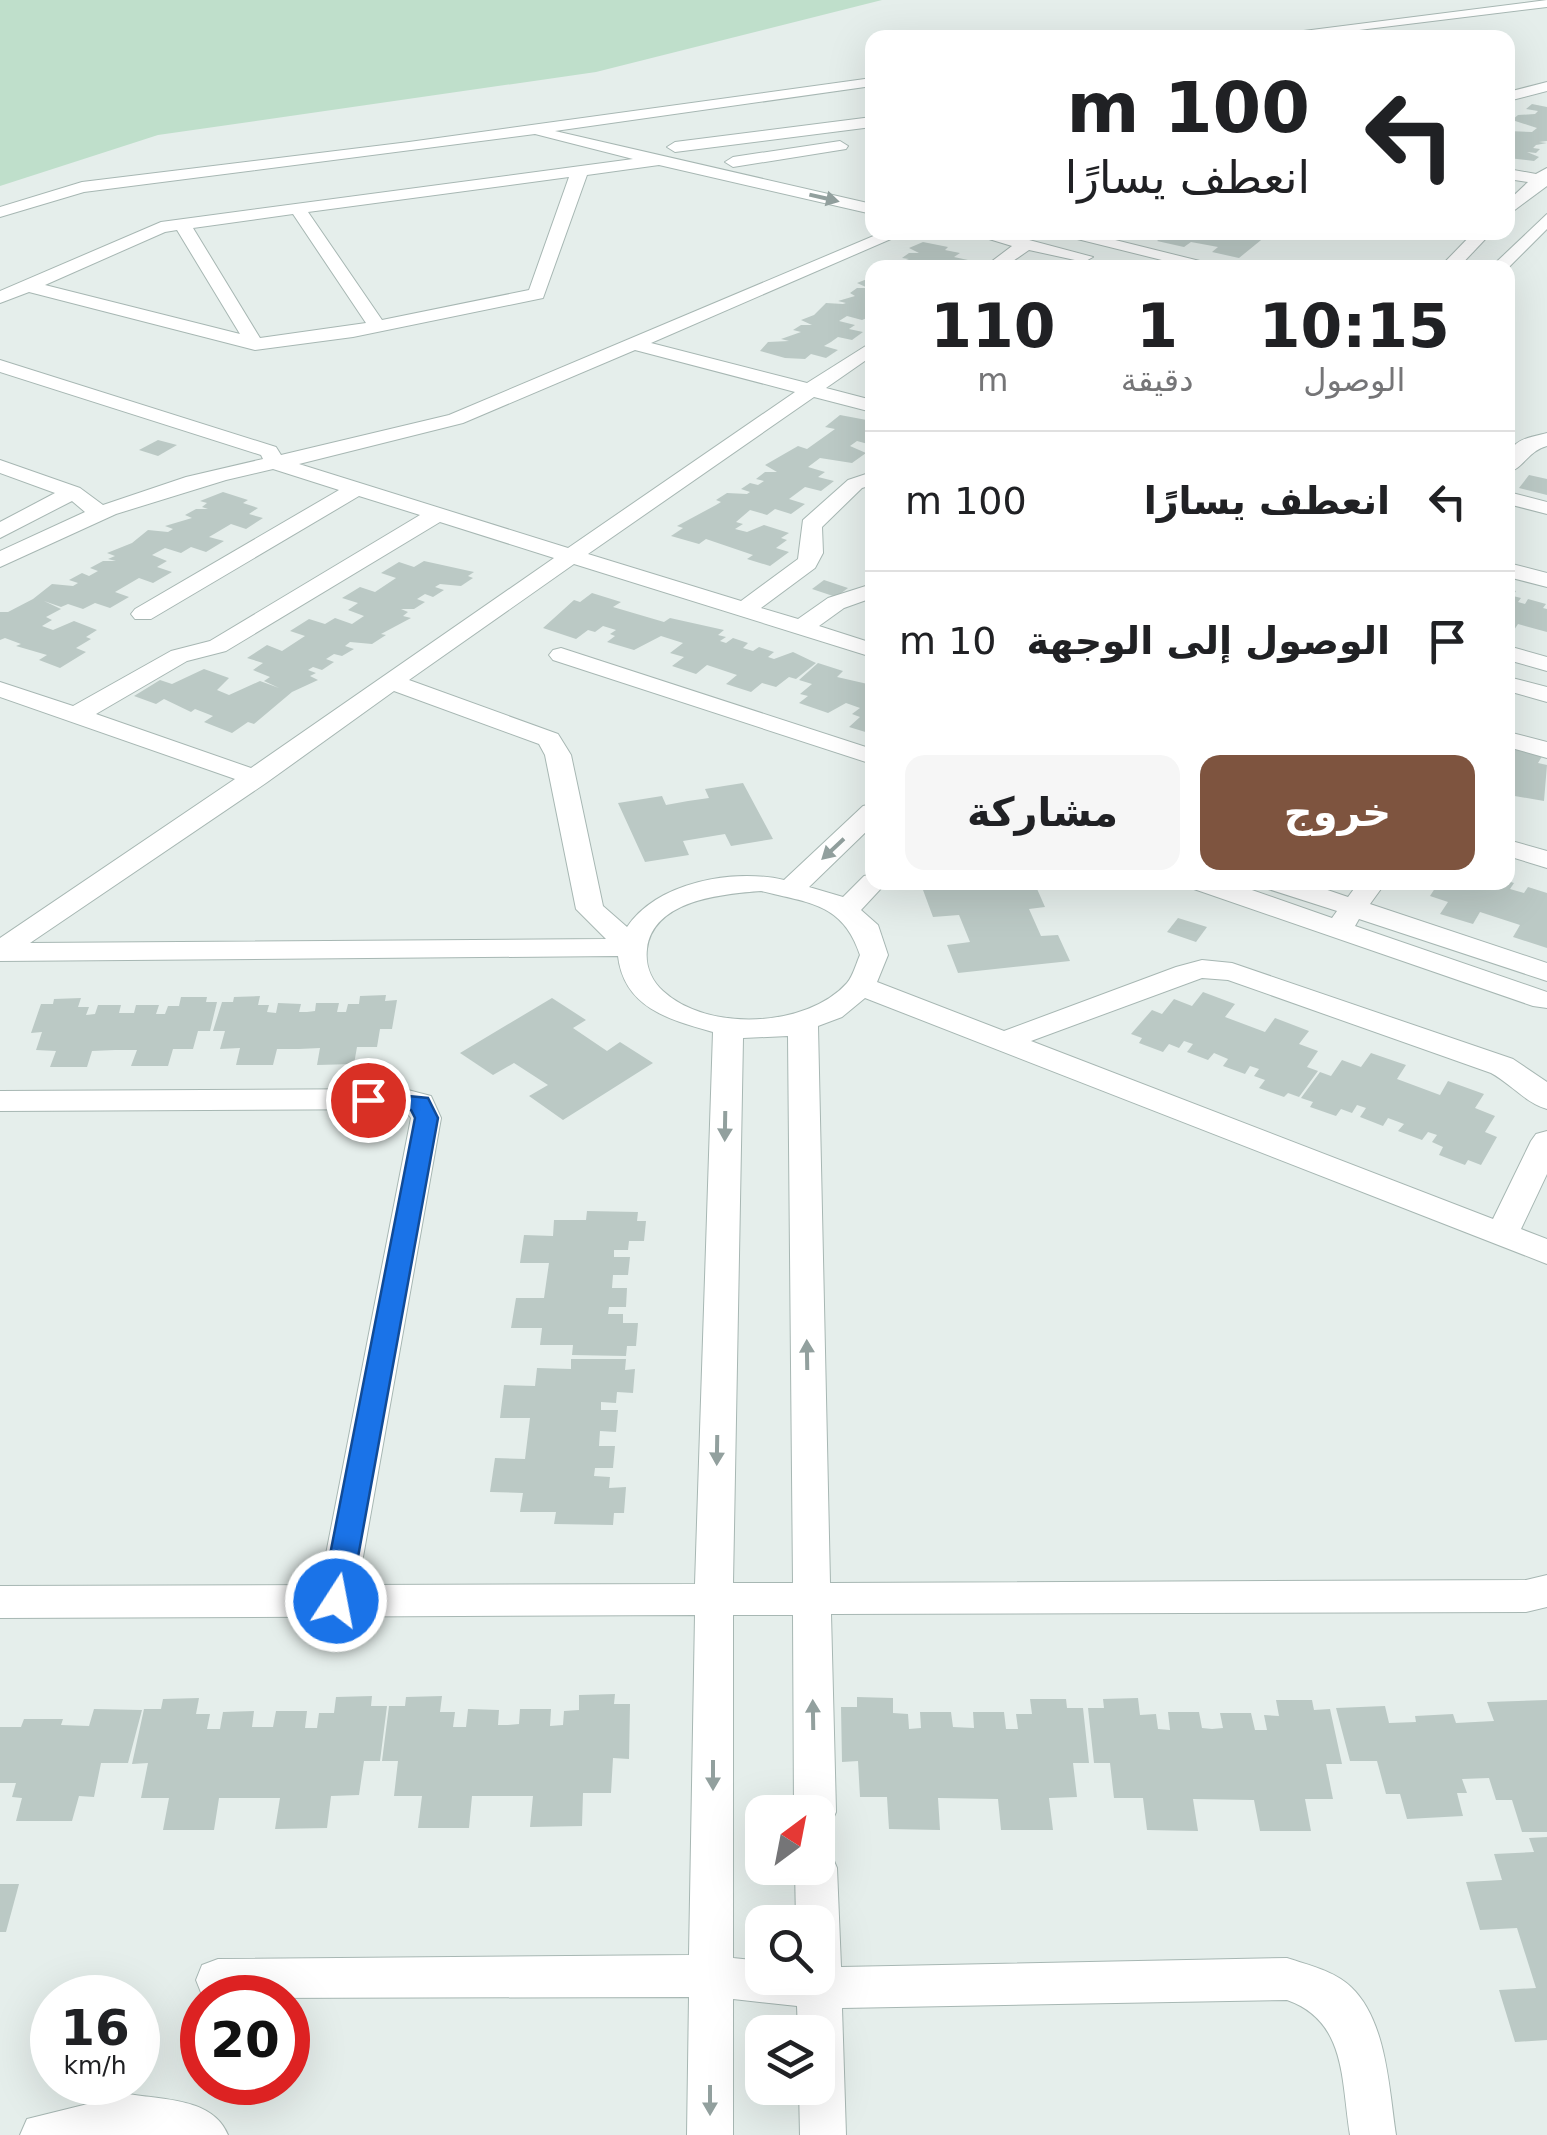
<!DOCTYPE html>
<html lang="ar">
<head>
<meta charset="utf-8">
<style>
	body { margin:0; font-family:"DejaVu Sans","Noto Sans Arabic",sans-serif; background:#f6f6f6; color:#202124; direction:rtl; height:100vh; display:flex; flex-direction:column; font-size:38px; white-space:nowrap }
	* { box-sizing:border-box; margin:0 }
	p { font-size:32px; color:#757577 }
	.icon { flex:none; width:55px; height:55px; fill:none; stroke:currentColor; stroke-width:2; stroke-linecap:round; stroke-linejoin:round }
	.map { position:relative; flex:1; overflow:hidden; direction:ltr }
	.sheet { position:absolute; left:865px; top:260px; width:650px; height:630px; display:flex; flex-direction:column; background:#fff; border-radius:20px; box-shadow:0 10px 40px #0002; direction:rtl }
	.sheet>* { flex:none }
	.guide { position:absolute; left:865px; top:30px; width:650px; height:210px; border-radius:20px; box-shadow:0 10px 40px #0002; direction:rtl; background:#fff; color:#202124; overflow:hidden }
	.needle { width:65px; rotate:32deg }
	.fabs { position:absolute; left:745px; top:1795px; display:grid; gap:20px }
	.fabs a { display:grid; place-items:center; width:90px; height:90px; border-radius:20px; background:#fff; box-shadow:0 10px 40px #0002; font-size:50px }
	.speed { position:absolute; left:30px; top:1975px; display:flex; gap:20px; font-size:50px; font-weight:700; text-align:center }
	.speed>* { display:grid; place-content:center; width:130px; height:130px; border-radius:50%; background:#fff; box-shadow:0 10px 40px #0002; line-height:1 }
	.speed small { font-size:25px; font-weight:400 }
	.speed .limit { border:15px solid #d22; background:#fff; color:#111 }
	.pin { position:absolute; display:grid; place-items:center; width:85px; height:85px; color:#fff; margin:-42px; border:5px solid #fff; border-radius:50%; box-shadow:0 2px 10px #0007 }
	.me { position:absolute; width:110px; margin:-55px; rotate:11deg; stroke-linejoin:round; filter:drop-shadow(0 0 8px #0008) }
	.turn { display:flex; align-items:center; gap:35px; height:210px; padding:0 40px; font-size:45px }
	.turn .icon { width:130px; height:130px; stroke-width:2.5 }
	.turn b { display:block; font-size:70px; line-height:85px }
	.eta { display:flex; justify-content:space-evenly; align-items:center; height:170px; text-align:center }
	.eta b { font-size:60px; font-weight:700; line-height:70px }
	.cta { display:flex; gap:20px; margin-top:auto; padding:20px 40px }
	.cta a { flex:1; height:115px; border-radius:20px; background:#7e543f; color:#fff; font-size:40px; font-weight:700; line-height:115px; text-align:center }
	.cta a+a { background:#f6f6f6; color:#202124 }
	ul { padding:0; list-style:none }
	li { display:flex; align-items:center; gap:30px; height:140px; padding:0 40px; border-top:2px solid #e0e0e0 }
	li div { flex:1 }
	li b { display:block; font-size:38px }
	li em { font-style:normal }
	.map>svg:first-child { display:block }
</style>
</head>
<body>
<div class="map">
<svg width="1547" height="2135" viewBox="0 0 1547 2135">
	<rect width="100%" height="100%" fill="#e5eeeb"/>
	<!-- green -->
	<path fill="#bfdfcb" d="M0,0H882L596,72L158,135L0,186Z"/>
	<!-- building -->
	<g fill="#bbc9c5">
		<path d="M1532,104L1547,107V141L1539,142L1547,143L1536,145L1533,148L1540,149L1536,153L1527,152L1539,157L1534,161L1508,158V131L1532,132L1537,128L1512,120L1518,115L1535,114L1538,111L1526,109Z"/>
		<path d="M1168,232H1251L1266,236L1239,258L1212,252L1218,247L1191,242L1184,247L1157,241Z"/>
		<path d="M923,242L948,247L945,250L960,253L954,257L968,260L958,266L891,265L909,259L902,258L909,253H919L909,248Z"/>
		<path d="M872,277V316L862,320L847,316L839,321L855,325L849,329L863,332L852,340L838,337L831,342L824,346L838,350L826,358L811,354L805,359L785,358L760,351L768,342L789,341L781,339L801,332L793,330L801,325H812L801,320L814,315L826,303L843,304L846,303L838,301L855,296L850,293L857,288H868L857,283Z"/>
		<path d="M840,415L872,421V440L868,444L857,441L850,446L866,453L852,463L820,458L808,467L825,472L818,477L834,481L821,491L805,487L789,499L805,504L791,514L775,509L767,515L750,510L736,522L743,524L735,529L747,532L764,525L789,533L781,538L787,540L776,548L789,552L770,566L747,559L753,555L706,539L699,544L671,536L683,528L677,526L716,505L721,502L716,500L727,493L747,494L750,492L741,489L750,483L758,485L764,481L756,479L765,472H777L765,465L798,446L807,449L835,429L825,427Z"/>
		<path d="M158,440L177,445L158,456L139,450Z"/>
		<path d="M1529,475L1547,479V495L1519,488Z"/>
		<path d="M223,492L248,500L243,503L258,508L249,514L263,518L246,529L231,524L209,537L224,541L206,552L191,547L181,553L165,548L152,555L167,561L157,567L172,572L153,583L139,578L115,592L129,597L110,608L95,603L83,609L68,604L61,607L44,601L61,609L46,617L52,620L42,626L53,630L74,621L97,630L86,637L91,639L76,648L86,652L60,668L39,660L47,655L16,646L21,644L5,638L0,640V612H8L33,599L52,584L73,586L78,583L69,580L82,573L89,576L98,571L90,568L103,561H116L108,559L115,556L107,553L132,543L148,530L168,532L173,529L165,526L192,518L185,515L196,509H208L202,507L207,503L200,501Z"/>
		<path d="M424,561L474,572L468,576L473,578L461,586L440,584L435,587L444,590L433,597L425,594L417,599L425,602L414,609H401L408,612L403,616L411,618L381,634L386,635L372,644L350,642L345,646L354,649L342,656L334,654L326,659L334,662L322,670L313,667L308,670L316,673L310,676L318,680L292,692L254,724L248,722L232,733L204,722L213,716L195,709L191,712L164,699L156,704L134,696L160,680L172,684L204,669L229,678L217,690L229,695L260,681L279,688L264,681L270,677L253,670L263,663L247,658L267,645L282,651L305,636L290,631L309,619L325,624L335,618L352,624L364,616L348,610L358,603L342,598L360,587L375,592L396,578L381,573L399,562L414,567Z"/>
		<path d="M824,580L848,588L836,597L812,589Z"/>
		<path d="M1508,589L1516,591L1513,596L1521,598L1518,602L1525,604L1528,599L1546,604L1543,608L1547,609V632L1518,624L1512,633L1508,632Z"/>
		<path d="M592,593L621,602L613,607L664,622L670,618L724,630L718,635L726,637L720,641L726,643L733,638L748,643L743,648L753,651L759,647L774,652L768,657L774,659L793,652L816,663L796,679L789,677L776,687L762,683L751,692L726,684L737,675L707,665L696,674L672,666L684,657L670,653L683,643L661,636L634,650L607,642L615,636L610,634L616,630L603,626L595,632L588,630L576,639L543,628L574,600L580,602Z"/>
		<path d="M818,663L843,671L837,677L872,685V734L849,727L860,717L852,714L860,708L846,703L828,713L799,703L808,696L800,694L812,684L799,680Z"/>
		<path d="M1514,744L1544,753L1538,763L1547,765L1544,801L1509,795L1513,789L1508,787V753Z"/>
		<path d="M743,783L773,839L731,846L725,834L683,841L689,855L645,862L618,803L662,796L666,805L688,801L709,798L705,789Z"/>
		<path d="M1508,881L1514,883L1510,889L1524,893L1528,887L1547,893V948L1513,937L1520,925L1480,912L1473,924L1440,914L1448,902L1430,896L1439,882Z"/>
		<path d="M1001,882H1034L1045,907L1029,909L1041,936L1058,935L1070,961L958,973L947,945L970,942L959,915L933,917L923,890Z"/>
		<path d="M1178,918L1207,927L1196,942L1167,932Z"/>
		<path d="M1203,992L1235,1004L1225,1017L1265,1032L1275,1018L1309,1031L1299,1044L1318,1051L1307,1067L1318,1071L1299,1097L1288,1093L1284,1097L1259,1088L1265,1080L1254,1076L1259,1069L1250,1066L1245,1074L1223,1066L1228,1059L1214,1053L1208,1060L1187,1052L1193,1044L1184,1041L1179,1048L1169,1044L1163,1052L1139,1043L1142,1038L1131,1034L1152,1010L1162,1014L1174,999L1192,1006Z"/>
		<path d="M386,995L385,1001L397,1000L392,1029H380L377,1047H357L354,1064L317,1065L320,1048L299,1049H277L273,1065H236L240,1048L220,1049L225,1031H213L222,1002H233L234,997L260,996L258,1005H269L267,1012L276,1013L278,1003L301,1004L299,1012H307L315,1011L316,1003H339L337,1012H346L348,1004H359L360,996Z"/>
		<path d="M181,997H207L206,1002H217L210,1031H198L193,1049H173L168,1066H131L137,1050H115L92,1051L87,1067H50L56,1051L36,1050L42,1032L31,1033L41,1004H53L54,999L81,998L78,1007H89L86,1015L95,1014L98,1005H121L119,1013H134L136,1005H159L156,1014H165L168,1006H179Z"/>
		<path d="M552,998L586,1020L573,1028L607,1051L620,1042L653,1063L563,1120L529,1096L548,1085L514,1063L493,1075L460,1053Z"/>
		<path d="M1371,1053L1406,1065L1397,1079L1440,1095L1448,1081L1484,1094L1475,1108L1495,1116L1485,1132L1497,1137L1481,1165L1468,1160L1465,1165L1439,1155L1443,1147L1432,1142L1437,1135L1428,1132L1422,1140L1398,1131L1404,1124L1388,1118L1383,1126L1360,1117L1366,1108L1357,1105L1352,1113L1341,1109L1336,1116L1310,1107L1313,1102L1301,1098L1320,1072L1331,1076L1342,1060L1361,1067Z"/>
		<path d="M587,1211L638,1212L637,1221H646L644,1241H629L628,1250H614V1257H630L628,1275H613L612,1288H627L626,1307H609L608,1314H623V1323H638L636,1346H627L626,1356L572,1355L573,1345H540L542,1328H511L516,1298H544L549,1263H520L524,1235L553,1236L554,1220H586Z"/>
		<path d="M571,1359H626L625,1370L635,1369L633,1393L617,1392L616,1403L601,1402V1410H618L616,1432L600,1431L599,1446H615L613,1468H595L594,1476L610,1477L609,1488L626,1487L624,1513H614L613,1525L554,1524L556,1512H520L523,1493L490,1492L495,1458L525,1459L530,1418H500L504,1385L535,1386L537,1368L571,1369Z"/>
		<path d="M615,1694L614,1704H630L629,1759L613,1758L611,1793H583L582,1826L530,1827L533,1796H472L469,1828H418L422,1796H394L398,1761H382L389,1706H405L406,1697L442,1696L440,1712H455L453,1727H466L468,1709L499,1710L498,1725H508L519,1724L520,1709H551L550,1726L563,1725L564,1711L579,1710V1695Z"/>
		<path d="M372,1696L371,1706H387L380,1761H364L359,1795L331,1796L327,1828L275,1829L280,1798H219L214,1830H163L169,1798H141L148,1763L132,1764L144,1709H161L163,1699L199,1698L196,1714H210L207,1729H220L223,1712L254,1711L252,1727H273L276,1711H307L305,1728H317L319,1713H334L336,1697Z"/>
		<path d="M857,1697L893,1698V1713L908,1714L909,1729L921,1728L920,1712H951L953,1727L974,1728L973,1712H1004L1006,1729H1018L1016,1714H1032L1030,1699H1066L1067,1708H1083L1089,1763H1073L1077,1797L1049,1798L1053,1830H1001L998,1799L938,1798L940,1830L889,1829L887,1797H860L858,1761L842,1762L841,1707H857Z"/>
		<path d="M1138,1698L1140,1715L1156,1714L1158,1729L1170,1730L1168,1712H1199L1202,1728L1212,1729L1223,1728L1220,1713H1251L1255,1730H1267L1264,1715L1279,1716L1276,1700H1312L1314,1710L1330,1709L1342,1764H1326L1333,1799H1305L1311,1831H1260L1254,1800L1193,1799L1198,1831L1147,1830L1143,1798H1114L1110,1763H1094L1088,1708H1104L1103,1699Z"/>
		<path d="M1547,1700V1832H1522L1512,1800H1496L1489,1778L1462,1779L1467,1793H1457L1463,1816L1407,1819L1400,1794H1386L1377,1761H1350L1336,1708L1385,1706L1389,1723L1416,1722L1415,1716L1453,1714L1456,1723L1494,1721L1487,1702Z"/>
		<path d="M94,1709L142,1710L128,1763H101L94,1797L79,1796L72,1821H16L22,1798L12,1797L16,1783H0V1727H21L24,1719H63L61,1725L89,1726Z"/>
		<path d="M1547,1837V2040L1515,2042L1499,1990L1536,1988L1517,1928L1480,1930L1466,1882L1502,1880L1494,1854L1534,1852L1529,1838Z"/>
		<path d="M0,1884H19L6,1932H0Z"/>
	</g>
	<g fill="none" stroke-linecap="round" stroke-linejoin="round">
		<!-- minor casing -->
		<g stroke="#a7b7b3" stroke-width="2">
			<g id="minor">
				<path d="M1547,0V7L1294,38H1248Z"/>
				<path d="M872,78V86L555,131L872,204V214L659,165L587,175L543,298L353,337L255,350L29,292L0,303V291L161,222L633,159L535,134L84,192L0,217V207L82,182L409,142ZM569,177L529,290L382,320L308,212ZM293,214L366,323L260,338L193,228ZM177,230L240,334L45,285L165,232Z"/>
				<path d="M1547,82V91L1508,101V92Z"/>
				<path d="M872,117V127L675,152L667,147L675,142Z"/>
				<path d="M840,141L848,146L846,149L733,167L725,162L733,157Z"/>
				<path d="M1547,168V186L1508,215V201L1528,182L1508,179V169L1536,174Z"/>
				<path d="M1547,214V229L1508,268H1490Z"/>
				<path d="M883,232H907L651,343L807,383L872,342V356L826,388L872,400V412L814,397L588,554L741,601L798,559L803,520L848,480L872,472V485L862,488L822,527L823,553L815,568L761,608L798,619L828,598L872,584V598L844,608L819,626L872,643V657L574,564L409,680L558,734L571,755L603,906L627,927C657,882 734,868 784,880L863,806L872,804V826L809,887L843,897L864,876L872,874V882H887L861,910L878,925L888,955L877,982L1004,1031L1176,967L1202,960L1232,963L1513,1059L1547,1082V1109C1527,1104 1510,1083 1491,1073L1228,980L1202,978L1031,1041L1493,1219L1531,1141L1536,1134L1547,1131V1174L1521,1229L1547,1239V1264L865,998L842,1017L818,1026L830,1583L1526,1580L1547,1575V1607L1526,1612L831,1614L836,1812L830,1825L818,1830V1812H794L793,1615H733V1958L762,1961V1978H818V1922H796L795,1868H818V1849L831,1854L837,1868L841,1967L1287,1958C1308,1965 1335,1971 1351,1987C1387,2021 1389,2090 1396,2135H1350C1341,2081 1347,2021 1287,2000L842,2008L846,2135H800L799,2088H818V2032H798L797,2006L733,1999V2135H687L689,1997L210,1998L202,1995L196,1980L202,1965L218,1959L689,1955L695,1615L0,1618V1586L320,1585L411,1118L404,1109L0,1111V1091L404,1089L431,1096L441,1118L358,1585L695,1584L713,1032C670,1020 624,1008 618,956L0,961V938L235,779L0,697V682L73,706L171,651L210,641L420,515L359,496L151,619H135L131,614L135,609L339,490L273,469L226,480L116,514L0,567V551L85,512L72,501L0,538V522L55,493L0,473V460L80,488L103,505L186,477L263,459L261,455L0,372V360L276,447L281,455L449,415ZM635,350L795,392L568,548L299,464L463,423ZM440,522L554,558L251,768L96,714L187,661L226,651ZM394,691L539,744L545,755L576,909L606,939L30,943L266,783ZM761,891C809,903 843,903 860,955C856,964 853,976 847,983C807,1028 707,1032 663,991C651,980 645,965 647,949C653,900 722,894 761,891ZM788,1036L793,1583H733L743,1038Z"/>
				<path d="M966,232H999L1093,257L1084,262L1029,250L1003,268H983L1012,246Z"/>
				<path d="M1049,232H1083L1228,268H1194Z"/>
				<path d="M1474,232H1492L1458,268H1439Z"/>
				<path d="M1547,433V446C1528,451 1523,469 1508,472C1508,440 1519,440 1547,433Z"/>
				<path d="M1508,492L1547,502V514L1508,504Z"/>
				<path d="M1508,563L1547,573V587L1508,577Z"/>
				<path d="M1508,646L1547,657V671L1508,660Z"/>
				<path d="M561,648L872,749V764L553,660L549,655L553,650Z"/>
				<path d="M1508,677L1547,687V702L1508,691Z"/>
				<path d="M1508,732L1547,742V758L1508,747Z"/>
				<path d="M1508,840L1547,851V868L1508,856Z"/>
				<path d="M1188,882H1229L1332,918L1337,911L1265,888L1262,882H1304L1348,897L1359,882H1386L1370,904L1547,963V981L1359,919L1355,926L1547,992V1008L1533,1006L1191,888Z"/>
				<path d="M128,2094C164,2100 213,2098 228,2135H20L27,2119Z"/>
			</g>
		</g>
		<!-- minor -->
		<use href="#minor" fill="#fff" fill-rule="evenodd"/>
	</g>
	<!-- one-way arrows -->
	<defs><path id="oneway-solid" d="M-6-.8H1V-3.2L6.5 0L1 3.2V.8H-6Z" transform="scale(2.5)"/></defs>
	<g fill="#92a09e">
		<use href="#oneway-solid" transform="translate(824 198) rotate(13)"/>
		<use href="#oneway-solid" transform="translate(833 849) rotate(137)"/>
		<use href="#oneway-solid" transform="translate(725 1126) rotate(91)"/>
		<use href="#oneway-solid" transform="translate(807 1355) rotate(-91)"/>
		<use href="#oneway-solid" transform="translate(717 1450) rotate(91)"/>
		<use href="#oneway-solid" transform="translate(813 1715) rotate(-91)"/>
		<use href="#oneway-solid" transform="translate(713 1775) rotate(90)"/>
		<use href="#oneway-solid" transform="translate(710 2100) rotate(90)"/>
	</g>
	<!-- route -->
	<path fill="#1a73e8" stroke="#114b97" stroke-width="2.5" d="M368,1092L428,1098L438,1118L350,1601L346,1610L336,1613L325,1610L321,1601L415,1118L411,1110L360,1105L356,1100Z"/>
</svg>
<div class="fabs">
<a><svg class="needle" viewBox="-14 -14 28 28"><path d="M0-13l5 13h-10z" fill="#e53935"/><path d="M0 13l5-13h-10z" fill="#757577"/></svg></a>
<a><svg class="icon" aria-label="search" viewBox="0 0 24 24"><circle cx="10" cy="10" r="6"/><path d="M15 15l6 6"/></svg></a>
<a><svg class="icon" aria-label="layers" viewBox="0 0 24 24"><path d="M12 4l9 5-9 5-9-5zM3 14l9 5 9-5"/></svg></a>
</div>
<div class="speed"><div>16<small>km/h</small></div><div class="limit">20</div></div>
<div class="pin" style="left:368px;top:1100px;background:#d93025"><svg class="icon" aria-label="arrive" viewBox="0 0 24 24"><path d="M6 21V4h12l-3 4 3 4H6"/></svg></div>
<svg class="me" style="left:336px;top:1601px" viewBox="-20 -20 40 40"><circle r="17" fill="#1a73e8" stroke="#fff" stroke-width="3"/><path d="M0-11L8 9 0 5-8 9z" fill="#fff"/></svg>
<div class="guide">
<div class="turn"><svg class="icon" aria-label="left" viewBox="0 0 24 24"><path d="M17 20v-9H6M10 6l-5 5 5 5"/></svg><div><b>100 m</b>انعطف يسارًا</div></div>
</div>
<section class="sheet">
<div class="eta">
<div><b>10:15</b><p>الوصول</p></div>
<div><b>1</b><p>دقيقة</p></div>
<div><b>110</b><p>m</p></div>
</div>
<ul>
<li><svg class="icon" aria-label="left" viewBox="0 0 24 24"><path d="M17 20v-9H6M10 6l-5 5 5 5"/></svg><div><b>انعطف يسارًا</b></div><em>100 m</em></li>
<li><svg class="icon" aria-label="arrive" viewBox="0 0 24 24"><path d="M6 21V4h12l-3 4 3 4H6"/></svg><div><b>الوصول إلى الوجهة</b></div><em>10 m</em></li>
</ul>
<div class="cta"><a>خروج</a><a>مشاركة</a></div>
</section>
</div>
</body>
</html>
